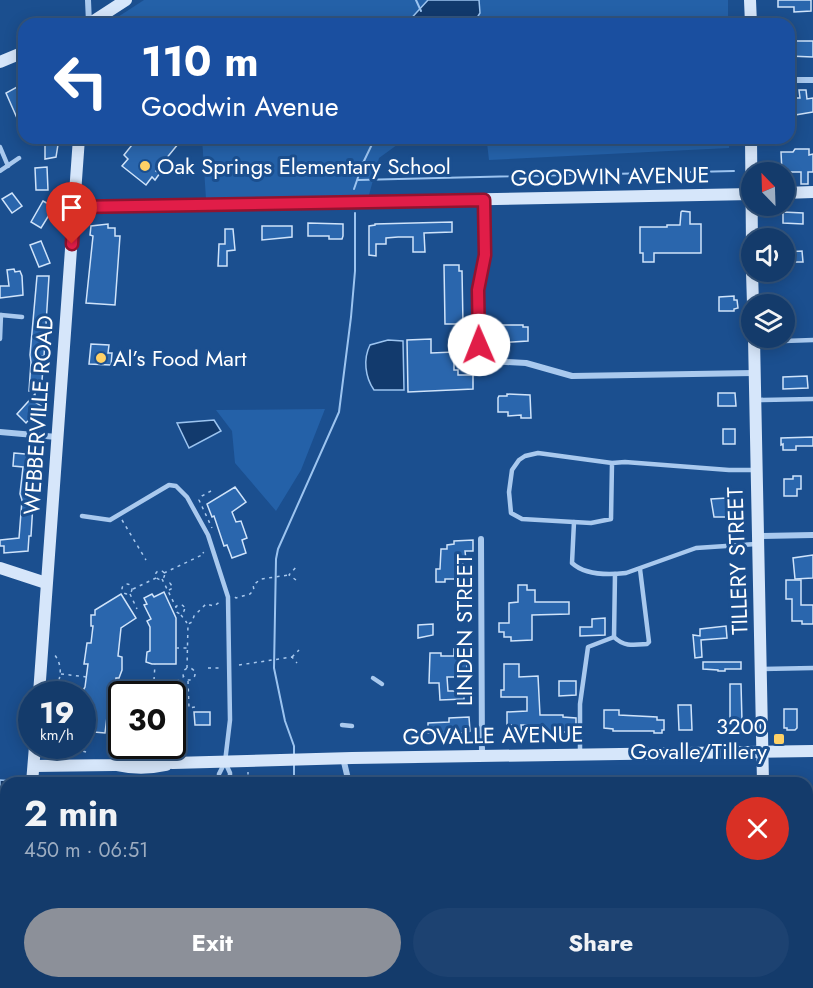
<!DOCTYPE html>
<html lang="en">
<head>
<meta charset="utf-8">
<style>
	body { margin:0; font-family:Jost,sans-serif; background:#1d4271; color:#f1f3f6; height:100vh; display:flex; flex-direction:column; font-size:22px; white-space:nowrap }
	* { box-sizing:border-box; margin:0 }
	p { font-size:20px; color:#9dadc1 }
	.icon { flex:none; width:33px; height:33px; fill:none; stroke:currentColor; stroke-width:2; stroke-linecap:round; stroke-linejoin:round }
	.map { position:relative; flex:1; overflow:hidden }
	.side { position:absolute; left:0px; top:777px; width:813px; height:212px; display:flex; flex-direction:column; background:#143b6b; border-radius:18px 18px 0 0; box-shadow:0 3px 15px #0003,0 0 0 2px #33557e }
	.side>* { flex:none }
	.hud { position:absolute; left:18px; top:18px; width:777px; height:126px; border-radius:18px; box-shadow:0 3px 15px #0003,0 0 0 2px #33557e; background:#1a4fa0; color:#fff; overflow:hidden }
	.needle { width:39px; rotate:337deg }
	.fabs { position:absolute; left:741px; top:162px; display:grid; gap:12px }
	.fabs a { display:grid; place-items:center; width:54px; height:54px; border-radius:50%; background:#143b6b; box-shadow:0 3px 15px #0003,0 0 0 2px #33557e; font-size:30px }
	.speed { position:absolute; left:18px; top:681px; display:flex; gap:12px; font-size:30px; font-weight:700; text-align:center }
	.speed>* { display:grid; place-content:center; width:78px; height:78px; border-radius:50%; background:#143b6b; box-shadow:0 3px 15px #0003,0 0 0 2px #33557e; line-height:1 }
	.speed small { font-size:15px; font-weight:400 }
	.speed .limit { border:3px solid #111; border-radius:9px; background:#fff; color:#111 }
	.pin { position:absolute; display:grid; place-items:center; width:51px; height:51px; color:#fff; margin:-62px -26px; border-radius:50% 50% 50% 0; rotate:-45deg; box-shadow:0 0 6px #0007 }
	.pin .icon { rotate:45deg }
	.me { position:absolute; width:66px; margin:-33px; rotate:359deg; stroke-linejoin:round; filter:drop-shadow(0 0 4px #0008) }
	.turn { display:flex; align-items:center; gap:21px; height:126px; padding:0 24px; font-size:27px }
	.turn .icon { width:78px; height:78px; stroke-width:2.5 }
	.turn b { display:block; font-size:42px; line-height:51px }
	.round { display:grid; place-items:center; flex:none; width:63px; height:63px; border-radius:32px; background:#1d4271 }
	.overview { display:flex; align-items:center; justify-content:space-between; height:102px; padding:0 24px }
	h1 { font-size:36px; font-weight:700; line-height:45px }
	.button { display:flex; gap:12px; margin-top:auto; padding:12px 24px }
	.button a { flex:1; height:69px; border-radius:36px; background:#8c9099; color:#fff; font-size:24px; font-weight:700; line-height:69px; text-align:center }
	.button a+a { background:#1d4271; color:#f1f3f6 }
	.map>svg:first-child { display:block }
</style>
</head>
<body>
<div class="map">
<svg width="813" height="988" viewBox="0 0 813 988">
	<rect width="100%" height="100%" fill="#1b4f8f"/>
	<!-- green -->
	<g fill="#2461a8">
		<path d="M144,0H728V24H107Z"/>
		<path d="M202,138H729V148L489,160L487,143L401,142L379,158L369,195L206,199Z"/>
		<path d="M325,409L301,470L276,511L235,463L232,431L216,410Z"/>
	</g>
	<!-- water -->
	<g fill="#123a6d" stroke="#9cc4f0" stroke-width="1.5">
		<path d="M428,0H479L480,13L473,24H406Z"/>
		<path d="M388,340L403,341L404,390H374C365,377 363,359 370,345Z"/>
		<path d="M214,420L221,431L189,448L177,423Z"/>
		<path d="M0,780L15,781V783H6V844L0,842Z"/>
	</g>
	<g fill="none" stroke-linecap="round" stroke-linejoin="round">
		<!-- stream -->
		<g stroke="#9cc4f0" stroke-width="2">
			<path d="M416,0L421,11"/>
			<path d="M358,180L734,171"/>
			<path d="M354,189L363,163L375,138"/>
			<path d="M294,754V746L285,721L274,668L276,559L278,549L339,412L351,317L355,271V213"/>
			<path d="M294,763V783"/>
			<path d="M296,982L297,988"/>
		</g>
	</g>
	<!-- building -->
	<g fill="#2a66ad" stroke="#cfe3fa" stroke-width="1.5">
		<path d="M778,0H811V11L794,12V7H778Z"/>
		<path d="M789,41H813V57L789,56Z"/>
		<path d="M17,87L24,103V134L6,93Z"/>
		<path d="M799,90H806L807,99L813,98V112L789,116V98H800Z"/>
		<path d="M45,138H59L56,157L45,159Z"/>
		<path d="M123,138H183L156,171L160,173L155,180L152,177L146,185L122,166L128,159L124,155L132,145Z"/>
		<path d="M795,149H809V155L813,154V172H808V184H801V172H782L781,152H793Z"/>
		<path d="M47,167L48,190H36L35,168Z"/>
		<path d="M12,193L22,206L12,213L2,199Z"/>
		<path d="M43,201L54,207L41,228L31,222Z"/>
		<path d="M682,211L690,212V224H701V253H654V262H643V253H640V227H667V225H680L681,212Z"/>
		<path d="M783,212L803,213V224L783,223Z"/>
		<path d="M452,222V232L424,233L425,252H413V237H398L386,238V244H376V256L369,255V226L375,225V224Z"/>
		<path d="M308,223L343,224V236L342,239H329V236H308Z"/>
		<path d="M108,224V228H115V236H120L115,305L86,303L93,236L90,235L91,226Z"/>
		<path d="M262,226H292V237L262,240Z"/>
		<path d="M225,229H233L235,250L227,251V266H218L219,244H225Z"/>
		<path d="M41,241L50,263L39,267L30,245Z"/>
		<path d="M802,251L803,262H785V252Z"/>
		<path d="M444,265H459V271H462L463,324H445Z"/>
		<path d="M14,269L15,272L20,271L22,276L23,295L0,298V286H9L7,270Z"/>
		<path d="M37,276H49L44,356H42L41,369H43L41,391H29L31,362L30,355Z"/>
		<path d="M734,296V300H737L738,308L734,309V311H719V297Z"/>
		<path d="M492,325H523V327H528V341L493,343Z"/>
		<path d="M431,339V353L454,352V370H458V375H473V389L408,392L407,340Z"/>
		<path d="M91,344L109,345L108,353H112L111,365L89,364Z"/>
		<path d="M807,376L808,388L783,389V377Z"/>
		<path d="M718,393H735L736,406H718Z"/>
		<path d="M35,394V402L41,406L26,423L17,414Z"/>
		<path d="M507,394L530,395L531,418H521V415L508,416V412H498V398L499,396H507Z"/>
		<rect x="723" y="429" width="12" height="15"/>
		<path d="M813,437V446H796V450H783V444L781,445V438Z"/>
		<path d="M14,453L36,455L31,536H29L28,551L4,553V546H0V540L19,538L22,500L20,494L23,467L13,466Z"/>
		<path d="M793,476H801V489H797V496H784V479H793Z"/>
		<path d="M235,487L246,502L232,512L236,522L241,521L247,538L242,540L246,553L232,558L227,545L224,546L214,516L212,517L207,504Z"/>
		<path d="M727,498L728,517H714L711,499Z"/>
		<path d="M473,540V551H465L466,560H463V579H445V582H436V569H440L441,549H447V545L454,544V541Z"/>
		<path d="M813,555V578L795,579L793,558Z"/>
		<path d="M786,580H801V605H813V624H802V621H792V599H786Z"/>
		<path d="M518,585H527V590H535V602H569V614L532,615V640L511,641V637H504V632H499V623H509V603L518,602Z"/>
		<path d="M164,592L176,618V664H152L146,662L147,652L150,651V627L147,621L151,619L144,605L147,604L144,598L152,594L154,597Z"/>
		<path d="M121,594L136,618L121,628L118,656L122,657V670L119,678H116L113,709H108L105,733L82,731V692L85,687L88,664H84L87,643H91L93,626H91V615H95V610Z"/>
		<path d="M605,618V635L580,636V627H592V619Z"/>
		<path d="M433,624V635L418,638V625Z"/>
		<path d="M726,626L727,638L701,640L702,657L695,658L693,635L700,636V629Z"/>
		<path d="M465,648V652H467V672H464V677H447L448,691H464V699L440,700L439,683H429L430,653H441V656H454V649Z"/>
		<path d="M703,662H741V669H725V671H718V670L703,669Z"/>
		<path d="M504,664H519V677L538,676L540,715H563V717L576,718V729H570L567,732H535V725H521L522,733H511V725L507,726V712L527,711V697H501V690H504Z"/>
		<path d="M559,681H576V695L559,696Z"/>
		<path d="M730,684H741L742,721H730Z"/>
		<path d="M172,689H180L181,712H172Z"/>
		<path d="M678,705H691L692,730H679Z"/>
		<path d="M784,709H797V728L795,730H787V728H784Z"/>
		<path d="M604,710H619V715L657,717V720H664V730H662V733H654V731H613V729L604,728Z"/>
		<path d="M194,712H210V725H195Z"/>
		<path d="M469,717L470,731L467,733H428V723L449,722V718Z"/>
	</g>
	<g fill="none" stroke-linecap="round" stroke-linejoin="round">
		<!-- path -->
		<g stroke="#a9c9ee" stroke-width="1.5" stroke-dasharray="3 4.5" stroke-linecap="butt">
			<path d="M211,491L202,496L199,500L212,528"/>
			<path d="M122,520L146,560"/>
			<circle cx="160" cy="575" r="4.5"/>
			<path d="M164,573L204,554L203,552"/>
			<path d="M162,579L176,607"/>
			<path d="M296,580L289,575L297,566"/>
			<circle cx="127" cy="589" r="5"/>
			<path d="M133,589L156,578"/>
			<path d="M169,590L173,588L170,583L172,582"/>
			<path d="M130,594L137,609"/>
			<path d="M235,597L236,598L250,594L254,590L253,585L261,579L289,575"/>
			<circle cx="180" cy="609" r="4.5"/>
			<path d="M181,615L187,623"/>
			<path d="M176,648H187"/>
			<path d="M292,657L299,650"/>
			<path d="M239,665L292,657L297,663"/>
			<circle cx="189" cy="674" r="6"/>
			<path d="M187,668L188,624L192,622L194,616L206,604L214,606L221,601"/>
			<path d="M208,668H223"/>
			<path d="M61,674L87,677"/>
			<path d="M154,680L155,664"/>
			<path d="M188,681L189,708L195,707"/>
			<path d="M116,682L179,680L183,677"/>
			<path d="M118,682L115,712H113L111,725L113,747L126,746"/>
			<path d="M147,682V694"/>
			<path d="M52,693C61,682 64,666 54,654"/>
			<path d="M181,694H188"/>
			<path d="M63,754L72,748L86,752"/>
			<path d="M248,782V772"/>
			<path d="M53,783L55,782L54,777"/>
			<path d="M154,985L159,982"/>
		</g>
		<!-- lane -->
		<g stroke="#a9c9ee" stroke-width="4.5">
			<path d="M0,147L8,166"/>
			<path d="M0,171L19,158"/>
			<path d="M1,315L22,317"/>
			<path d="M0,339L1,315"/>
			<path d="M756,342L813,340"/>
			<path d="M757,400L813,399"/>
			<path d="M612,463L611,519L591,523L522,519L511,513L509,492L512,470L519,460L525,456L538,453L612,463L625,462L729,470H756"/>
			<path d="M82,516L110,520L169,485L176,486L187,497L208,535L228,597L230,720L225,762L219,774V783"/>
			<path d="M574,522L572,563C585,575 609,575 626,573L696,548L756,544"/>
			<path d="M615,574L614,637C624,647 634,645 647,644L649,642L640,569"/>
			<path d="M762,669L813,668"/>
			<path d="M373,678L382,684"/>
			<path d="M342,725L352,726"/>
			<path d="M580,753V704L588,647L614,637"/>
			<path d="M225,762L230,773V783"/>
			<path d="M51,988L52,982"/>
			<path d="M184,988L190,982"/>
			<path d="M231,988L238,982"/>
		</g>
		<!-- street -->
		<g stroke="#a9c9ee" stroke-width="6">
			<path d="M88,0L89,23"/>
			<path d="M789,80H813"/>
			<path d="M484,200L485,254L478,290L479,345L484,359L488,361L526,363L572,376L754,373"/>
			<path d="M0,432L57,437"/>
			<path d="M758,536L813,535"/>
			<path d="M481,539L482,756"/>
			<path d="M343,758L349,783"/>
			<path d="M807,894H813"/>
			<path d="M368,982V988"/>
			<path d="M488,982L489,988"/>
			<path d="M627,982V988"/>
		</g>
		<!-- secondary -->
		<g stroke="#d6e6fa" stroke-width="12">
			<path d="M750,0L751,24"/>
			<path d="M89,24L126,0"/>
			<path d="M0,62L24,52"/>
			<path d="M751,138L752,247"/>
			<path d="M784,193L813,192"/>
			<path d="M74,207L752,194"/>
			<path d="M752,272L753,304"/>
			<path d="M754,338L763,783"/>
			<path d="M0,568L46,583"/>
			<path d="M39,694L79,138"/>
			<path d="M116,765C134,769 148,769 166,765"/>
			<path d="M34,766L114,765L133,759H150L173,763L352,758L813,751"/>
			<path d="M32,783L35,746"/>
			<path d="M0,861L6,863"/>
			<path d="M765,982V988"/>
			<path d="M19,988V982"/>
		</g>
	</g>
	<g fill="none" stroke-linecap="round" stroke-linejoin="round">
		<!-- route casing -->
		<g stroke="#92132f" stroke-width="15">
			<path id="route" d="M72,244L74,207L484,200L485,255L478,290L479,345"/>
		</g>
		<!-- route -->
		<use href="#route" stroke="#e11d48" stroke-width="10"/>
	</g>
	<!-- markers -->
	<g fill="#ffd166" stroke="#1b4f8f" stroke-width="2">
		<circle cx="145" cy="166" r="6"/>
		<circle cx="101" cy="358" r="6"/>
		<rect x="773" y="733" width="12" height="12" rx="3"/>
	</g>
	<g text-anchor="middle" stroke-width="6" stroke-linejoin="round" paint-order="stroke">
		<!-- poi labels -->
		<g font-size="22" fill="#fff" stroke="#1b4f8f" text-anchor="start">
			<text x="157" y="174">Oak Springs Elementary School</text>
			<text x="113" y="366">Al’s Food Mart</text>
			<text x="767" y="734" text-anchor="end">3200<tspan x="767" dy="25">Govalle/Tillery</tspan></text>
		</g>
		<!-- street labels -->
		<g font-size="22" fill="#fff" stroke="#1b4f8f">
			<text transform="translate(610 176) rotate(-1)" y="8">GOODWIN AVENUE</text>
			<text transform="translate(38 415) rotate(-86)" y="8">WEBBERVILLE ROAD</text>
			<text transform="translate(737 561) rotate(-92)" y="8">TILLERY STREET</text>
			<text transform="translate(464 630) rotate(-90)" y="8">LINDEN STREET</text>
			<text transform="translate(493 735) rotate(-1)" y="8">GOVALLE AVENUE</text>
		</g>
	</g>
</svg>
<div class="fabs">
<a><svg class="needle" viewBox="-14 -14 28 28"><path d="M0-13l5 13h-10z" fill="#e53935"/><path d="M0 13l5-13h-10z" fill="#9dadc1"/></svg></a>
<a><svg class="icon" aria-label="sound" viewBox="0 0 24 24"><path d="M4 9h4l5-4v14l-5-4H4zM17 9q2 3 0 6"/></svg></a>
<a><svg class="icon" aria-label="layers" viewBox="0 0 24 24"><path d="M12 4l9 5-9 5-9-5zM3 14l9 5 9-5"/></svg></a>
</div>
<div class="speed"><div>19<small>km/h</small></div><div class="limit">30</div></div>
<div class="pin" style="left:72px;top:244px;background:#d93025"><svg class="icon" aria-label="arrive" viewBox="0 0 24 24"><path d="M6 21V4h12l-3 4 3 4H6"/></svg></div>
<svg class="me" style="left:479px;top:345px" viewBox="-20 -20 40 40"><circle r="19" fill="#fff"/><path d="M0-13L10 11 0 6-10 11z" fill="#e11d48"/></svg>
<div class="hud">
<div class="turn"><svg class="icon" aria-label="left" viewBox="0 0 24 24"><path d="M17 20v-9H6M10 6l-5 5 5 5"/></svg><div><b>110 m</b>Goodwin Avenue</div></div>
</div>
<section class="side">
<div class="overview"><div><h1>2 min</h1><p>450 m · 06:51</p></div><a class="round" style="background:#d93025;color:#fff"><svg class="icon" aria-label="close" viewBox="0 0 24 24"><path d="M6 6l12 12M18 6L6 18"/></svg></a></div>
<div class="button"><a>Exit</a><a>Share</a></div>
</section>
</div>
</body>
</html>
